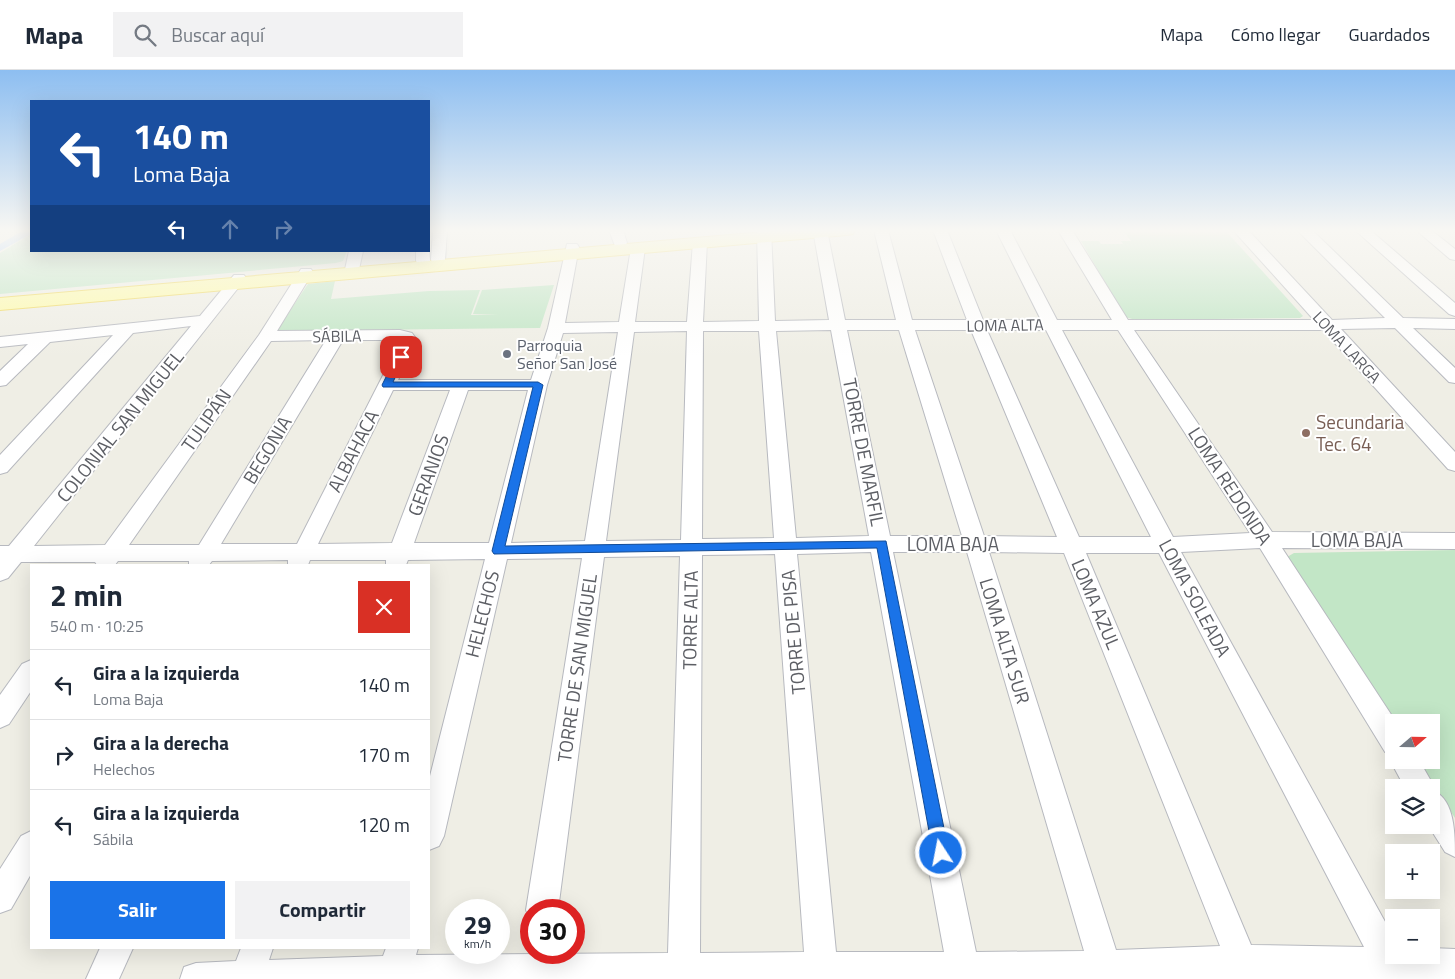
<!DOCTYPE html>
<html lang="es">
<head>
<meta charset="utf-8">
<style>
	body { margin:0; font-family:"Titillium Web",sans-serif; background:#f2f2f3; color:#1f2937; height:100vh; display:flex; flex-direction:column; font-size:19px; white-space:nowrap }
	* { box-sizing:border-box; margin:0 }
	p { font-size:16px; color:#747a83 }
	.icon { flex:none; width:28px; height:28px; fill:none; stroke:currentColor; stroke-width:2; stroke-linecap:round; stroke-linejoin:round }
	.map { position:relative; flex:1; overflow:hidden }
	.drawer { position:absolute; left:30px; top:494px; width:400px; height:385px; display:flex; flex-direction:column; background:#fff; border-radius:0px; box-shadow:0 5px 20px #0002 }
	.drawer>* { flex:none }
	.banner { position:absolute; left:30px; top:30px; width:400px; height:152px; border-radius:0px; box-shadow:0 5px 20px #0002; background:#1a4fa0; color:#fff; overflow:hidden }
	.needle { width:32px; rotate:70deg }
	.fabs { position:absolute; left:1385px; top:644px; display:grid; gap:10px }
	.fabs a { display:grid; place-items:center; width:55px; height:55px; border-radius:0px; background:#fff; box-shadow:0 5px 20px #0002; font-size:25px }
	.speed { position:absolute; left:445px; top:829px; display:flex; gap:10px; font-size:25px; font-weight:700; text-align:center }
	.speed>* { display:grid; place-content:center; width:65px; height:65px; border-radius:50%; background:#fff; box-shadow:0 5px 20px #0002; line-height:1 }
	.speed small { font-size:12px; font-weight:400 }
	.speed .limit { border:8px solid #d22; background:#fff; color:#111 }
	.pin { position:absolute; display:grid; place-items:center; width:42px; height:42px; color:#fff; margin:-21px; border-radius:10px; box-shadow:0 2px 8px #0006 }
	.me { position:absolute; width:55px; margin:-28px; rotate:349deg; stroke-linejoin:round; filter:drop-shadow(0 0 4px #0008) }
	.turn { display:flex; align-items:center; gap:18px; height:105px; padding:0 20px; font-size:22px }
	.turn .icon { width:65px; height:65px; stroke-width:2.5 }
	.turn b { display:block; font-size:35px; line-height:42px }
	.lanes { display:flex; align-items:center; height:48px; padding:0 20px; background:#0003; justify-content:center; gap:25px; direction:ltr }
	.lanes .off { opacity:.35 }
	.round { display:grid; place-items:center; flex:none; width:52px; height:52px; border-radius:0px; background:#f2f2f3 }
	.overview { display:flex; align-items:center; justify-content:space-between; height:85px; padding:0 20px }
	h1 { font-size:30px; font-weight:700; line-height:38px }
	.action { display:flex; gap:10px; margin-top:auto; padding:10px 20px }
	.action a { flex:1; height:58px; border-radius:0px; background:#1a73e8; color:#fff; font-size:20px; font-weight:700; line-height:58px; text-align:center }
	.action a+a { background:#f2f2f3; color:#1f2937 }
	ul { padding:0; list-style:none }
	li { display:flex; align-items:center; gap:15px; height:70px; padding:0 20px; border-top:1px solid #e0e1e3 }
	li div { flex:1 }
	li b { display:block; font-size:19px }
	li em { font-style:normal }
	header { display:flex; align-items:center; gap:30px; box-sizing:border-box; height:70px; padding:0 25px; background:#fff; border-bottom:1px solid #e0e1e3 }
	header strong { font-size:24px }
	nav { display:flex; gap:28px; margin-inline-start:auto; font-size:18px }
	.search { width:350px; height:45px; background:#f2f2f3; display:flex; align-items:center; gap:12px; box-sizing:border-box; padding:0 18px; border-radius:0px; color:#747a83; font-size:19px }
	.map>svg:first-child { display:block }
</style>
</head>
<body>
<header>
<strong>Mapa</strong>
<div class="search"><svg class="icon" aria-label="search" viewBox="0 0 24 24"><circle cx="10" cy="10" r="6"/><path d="M15 15l6 6"/></svg>Buscar aquí</div>
<nav><a>Mapa</a><a>Cómo llegar</a><a>Guardados</a></nav>
</header>
<div class="map">
<svg width="1455" height="909" viewBox="0 0 1455 909">
	<rect width="100%" height="100%" fill="#efeee5"/>
	<!-- green -->
	<g fill="#c2e6c6">
		<path d="M1123,160H1225L1303,246L1300,248L1136,250L1125,247L1081,171H1099L1101,174H1123L1121,171H1131Z"/>
		<path d="M31,164V181H347L343,191L336,193L0,224V183Z"/>
		<path d="M335,211L331,229L429,221L480,220L471,245L498,244H473L482,220L554,215L540,258L276,261L308,214Z"/>
		<path d="M1455,480V748L1418,690H1431V652H1394L1287,487L1294,483Z"/>
	</g>
	<g fill="none" stroke-linecap="round" stroke-linejoin="round">
		<!-- canal -->
		<path fill="#a6ccfe" fill-rule="evenodd" d="M24,160H31V164L0,181V174Z"/>
		<!-- minor casing -->
		<g stroke="#b7b9bf" stroke-width="2">
			<g id="minor">
				<path d="M433,160H447L445,190L443,193H433L431,190Z"/>
				<path d="M609,160H623L627,173L625,176H615Z"/>
				<path d="M757,160H771L775,251L829,250L813,160H827L845,250H896L874,160H888L912,250H967L933,160H947L983,250H1041L996,160H1010L1057,250H1112L1058,160H1072L1128,250H1314L1233,160H1248L1332,250L1385,248L1297,160H1312L1403,248L1455,249V259L1413,258L1455,298V313L1449,312L1395,258L1341,259L1455,382V401L1448,399L1323,260H1134L1272,462L1455,463V479L1282,478L1396,652H1394V690H1419L1435,718L1434,721C1455,731 1455,764 1455,787L1445,782L1428,755H1431V718H1405L1390,690L1393,685L1385,682L1260,478L1181,482L1394,868V885H1431V878L1455,879V909H180L184,897L196,893L236,891L241,878H273L269,890L383,886L386,878H418L416,885L668,883L680,486L604,487L558,840H531V851L526,840L582,488L507,489L444,766L439,776L429,780V710L485,489L408,490L406,495H386V490H310L308,495H288V490L212,491L209,495H189V491H118L115,495H97L95,492H21L8,508L0,511V476H9L191,256L133,263L7,402L0,404V385L113,265L50,272L6,315L0,316V301L28,274L0,277V267L200,246L234,205H244L246,208L34,476L105,475L259,265L301,199H311L313,202L277,261L400,260L412,263L417,270L398,310H531L548,258L567,174H577L579,177L565,253L619,252L631,178L633,175H643L645,178L635,252H687L693,172L700,168L707,172L703,252L759,251ZM831,260L869,466L796,468L776,261ZM847,260H899L962,466H890ZM915,260H971L1057,467L984,466ZM987,260H1046L1151,467H1079ZM1062,260H1118L1250,463L1173,467ZM687,261L681,470L606,471L634,262ZM703,261H759L774,468L702,469ZM618,262L585,471L511,473L547,315L563,263ZM326,270L199,475H129L271,271ZM343,270H401L297,474H221ZM393,320H450L392,473L318,474ZM468,320H528L489,473H414ZM871,482L944,882H836L797,484ZM893,482H967L1084,881L976,882ZM989,482L1064,483L1220,876L1116,880ZM1086,483H1159L1364,877L1251,875ZM775,484L804,882L700,883L702,485Z"/>
				<path d="M1355,160H1370L1455,233V246L1449,244Z"/>
				<path d="M1416,160H1431L1455,179V190L1450,189Z"/>
				<path d="M429,179L430,191L428,194H418L416,191V181H429Z"/>
				<path d="M349,181H363L358,204L356,207H346L344,204Z"/>
				<path d="M31,590V621L9,654L0,658V625L22,594Z"/>
				<path d="M31,761V804L11,839L0,843V799L21,766Z"/>
				<path d="M100,878H133L119,909H86Z"/>
			</g>
		</g>
		<!-- major casing -->
		<g stroke="#f0d95d" stroke-width="2">
			<path id="major" d="M788,160H855L853,164L847,165L0,240V228Z"/>
		</g>
		<!-- minor -->
		<use href="#minor" fill="#fff" fill-rule="evenodd"/>
		<!-- major -->
		<use href="#major" fill="#fefbab" fill-rule="evenodd"/>
	</g>
	<!-- sky -->
	<linearGradient id="sky" x2="0" y2="1"><stop stop-color="#8dbef1"/><stop offset="0.56" stop-color="#f8f7f3"/><stop offset="1" stop-color="#f8f7f3" stop-opacity="0"/></linearGradient>
	<rect width="1455" height="287" fill="url(#sky)"/>
	<!-- route -->
	<path fill="#1a73e8" stroke="#114b97" d="M401,284L405,287L393,312H538L543,315L505,476L886,471L949,783L947,788L941,791L935,788L933,783L877,478L494,484L492,481L533,317H383L382,315L396,287Z"/>
	<!-- markers -->
	<circle fill="#6b7280" stroke="#fff" stroke-width="2" cx="507" cy="284" r="5"/>
	<circle fill="#8d6e63" stroke="#fff" stroke-width="2" cx="1306" cy="363" r="5"/>
	<g text-anchor="middle" stroke-width="4" stroke-linejoin="round" paint-order="stroke">
		<!-- far-street labels -->
		<g font-size="16" fill="#5d5f65" stroke="#fff">
			<text transform="translate(1005 255) rotate(-1)" y="6">LOMA ALTA</text>
			<text transform="translate(337 266) rotate(-1)" y="6">SÁBILA</text>
			<text transform="translate(1347 277) rotate(47)" y="6">LOMA LARGA</text>
		</g>
		<!-- far-worship labels -->
		<g font-size="16" fill="#5b616d" stroke="#fff" text-anchor="start">
			<text x="517" y="281">Parroquia<tspan x="517" dy="18">Señor San José</tspan></text>
		</g>
		<!-- street labels -->
		<g font-size="19" fill="#5d5f65" stroke="#fff">
			<text transform="translate(206 350) rotate(-55)" y="7">TULIPÁN</text>
			<text transform="translate(120 356) rotate(-51)" y="7">COLONIAL SAN MIGUEL</text>
			<text transform="translate(267 380) rotate(-59)" y="7">BEGONIA</text>
			<text transform="translate(353 381) rotate(-63)" y="7">ALBAHACA</text>
			<text transform="translate(864 382) rotate(79)" y="7">TORRE DE MARFIL</text>
			<text transform="translate(428 405) rotate(-70)" y="7">GERANIOS</text>
			<text transform="translate(1230 416) rotate(57)" y="7">LOMA REDONDA</text>
			<text x="1357" y="477">LOMA BAJA</text>
			<text x="953" y="481">LOMA BAJA</text>
			<text transform="translate(1195 528) rotate(62)" y="7">LOMA SOLEADA</text>
			<text transform="translate(1096 534) rotate(67)" y="7">LOMA AZUL</text>
			<text transform="translate(482 544) rotate(-76)" y="7">HELECHOS</text>
			<text transform="translate(690 550) rotate(-89)" y="7">TORRE ALTA</text>
			<text transform="translate(793 562) rotate(-95)" y="7">TORRE DE PISA</text>
			<text transform="translate(1005 571) rotate(73)" y="7">LOMA ALTA SUR</text>
			<text transform="translate(577 598) rotate(-82)" y="7">TORRE DE SAN MIGUEL</text>
		</g>
		<!-- education labels -->
		<g font-size="19" fill="#785e54" stroke="#fff" text-anchor="start">
			<text x="1316" y="359">Secundaria<tspan x="1316" dy="22">Tec. 64</tspan></text>
		</g>
	</g>
</svg>
<div class="fabs">
<a><svg class="needle" viewBox="-14 -14 28 28"><path d="M0-13l5 13h-10z" fill="#e53935"/><path d="M0 13l5-13h-10z" fill="#747a83"/></svg></a>
<a><svg class="icon" aria-label="layers" viewBox="0 0 24 24"><path d="M12 4l9 5-9 5-9-5zM3 14l9 5 9-5"/></svg></a>
<a>+</a>
<a>−</a>
</div>
<div class="speed"><div>29<small>km/h</small></div><div class="limit">30</div></div>
<div class="pin" style="left:401px;top:287px;background:#d93025"><svg class="icon" aria-label="arrive" viewBox="0 0 24 24"><path d="M6 21V4h12l-3 4 3 4H6"/></svg></div>
<svg class="me" style="left:941px;top:783px" viewBox="-20 -20 40 40"><circle r="17" fill="#1a73e8" stroke="#fff" stroke-width="3"/><path d="M0-11L8 9 0 5-8 9z" fill="#fff"/></svg>
<div class="banner">
<div class="turn"><svg class="icon" aria-label="left" viewBox="0 0 24 24"><path d="M17 20v-9H6M10 6l-5 5 5 5"/></svg><div><b>140 m</b>Loma Baja</div></div>
<div class="lanes"><svg class="icon" aria-label="left" viewBox="0 0 24 24"><path d="M17 20v-9H6M10 6l-5 5 5 5"/></svg><svg class="icon off" aria-label="ahead" viewBox="0 0 24 24"><path d="M12 20V5M6 11l6-6 6 6"/></svg><svg class="icon off" aria-label="right" viewBox="0 0 24 24"><path d="M7 20v-9h11M14 6l5 5-5 5"/></svg></div>
</div>
<section class="drawer">
<div class="overview"><div><h1>2 min</h1><p>540 m · 10:25</p></div><a class="round" style="background:#d93025;color:#fff"><svg class="icon" aria-label="close" viewBox="0 0 24 24"><path d="M6 6l12 12M18 6L6 18"/></svg></a></div>
<ul>
<li><svg class="icon" aria-label="left" viewBox="0 0 24 24"><path d="M17 20v-9H6M10 6l-5 5 5 5"/></svg><div><b>Gira a la izquierda</b><p>Loma Baja</p></div><em>140 m</em></li>
<li><svg class="icon" aria-label="right" viewBox="0 0 24 24"><path d="M7 20v-9h11M14 6l5 5-5 5"/></svg><div><b>Gira a la derecha</b><p>Helechos</p></div><em>170 m</em></li>
<li><svg class="icon" aria-label="left" viewBox="0 0 24 24"><path d="M17 20v-9H6M10 6l-5 5 5 5"/></svg><div><b>Gira a la izquierda</b><p>Sábila</p></div><em>120 m</em></li>
</ul>
<div class="action"><a>Salir</a><a>Compartir</a></div>
</section>
</div>
</body>
</html>
